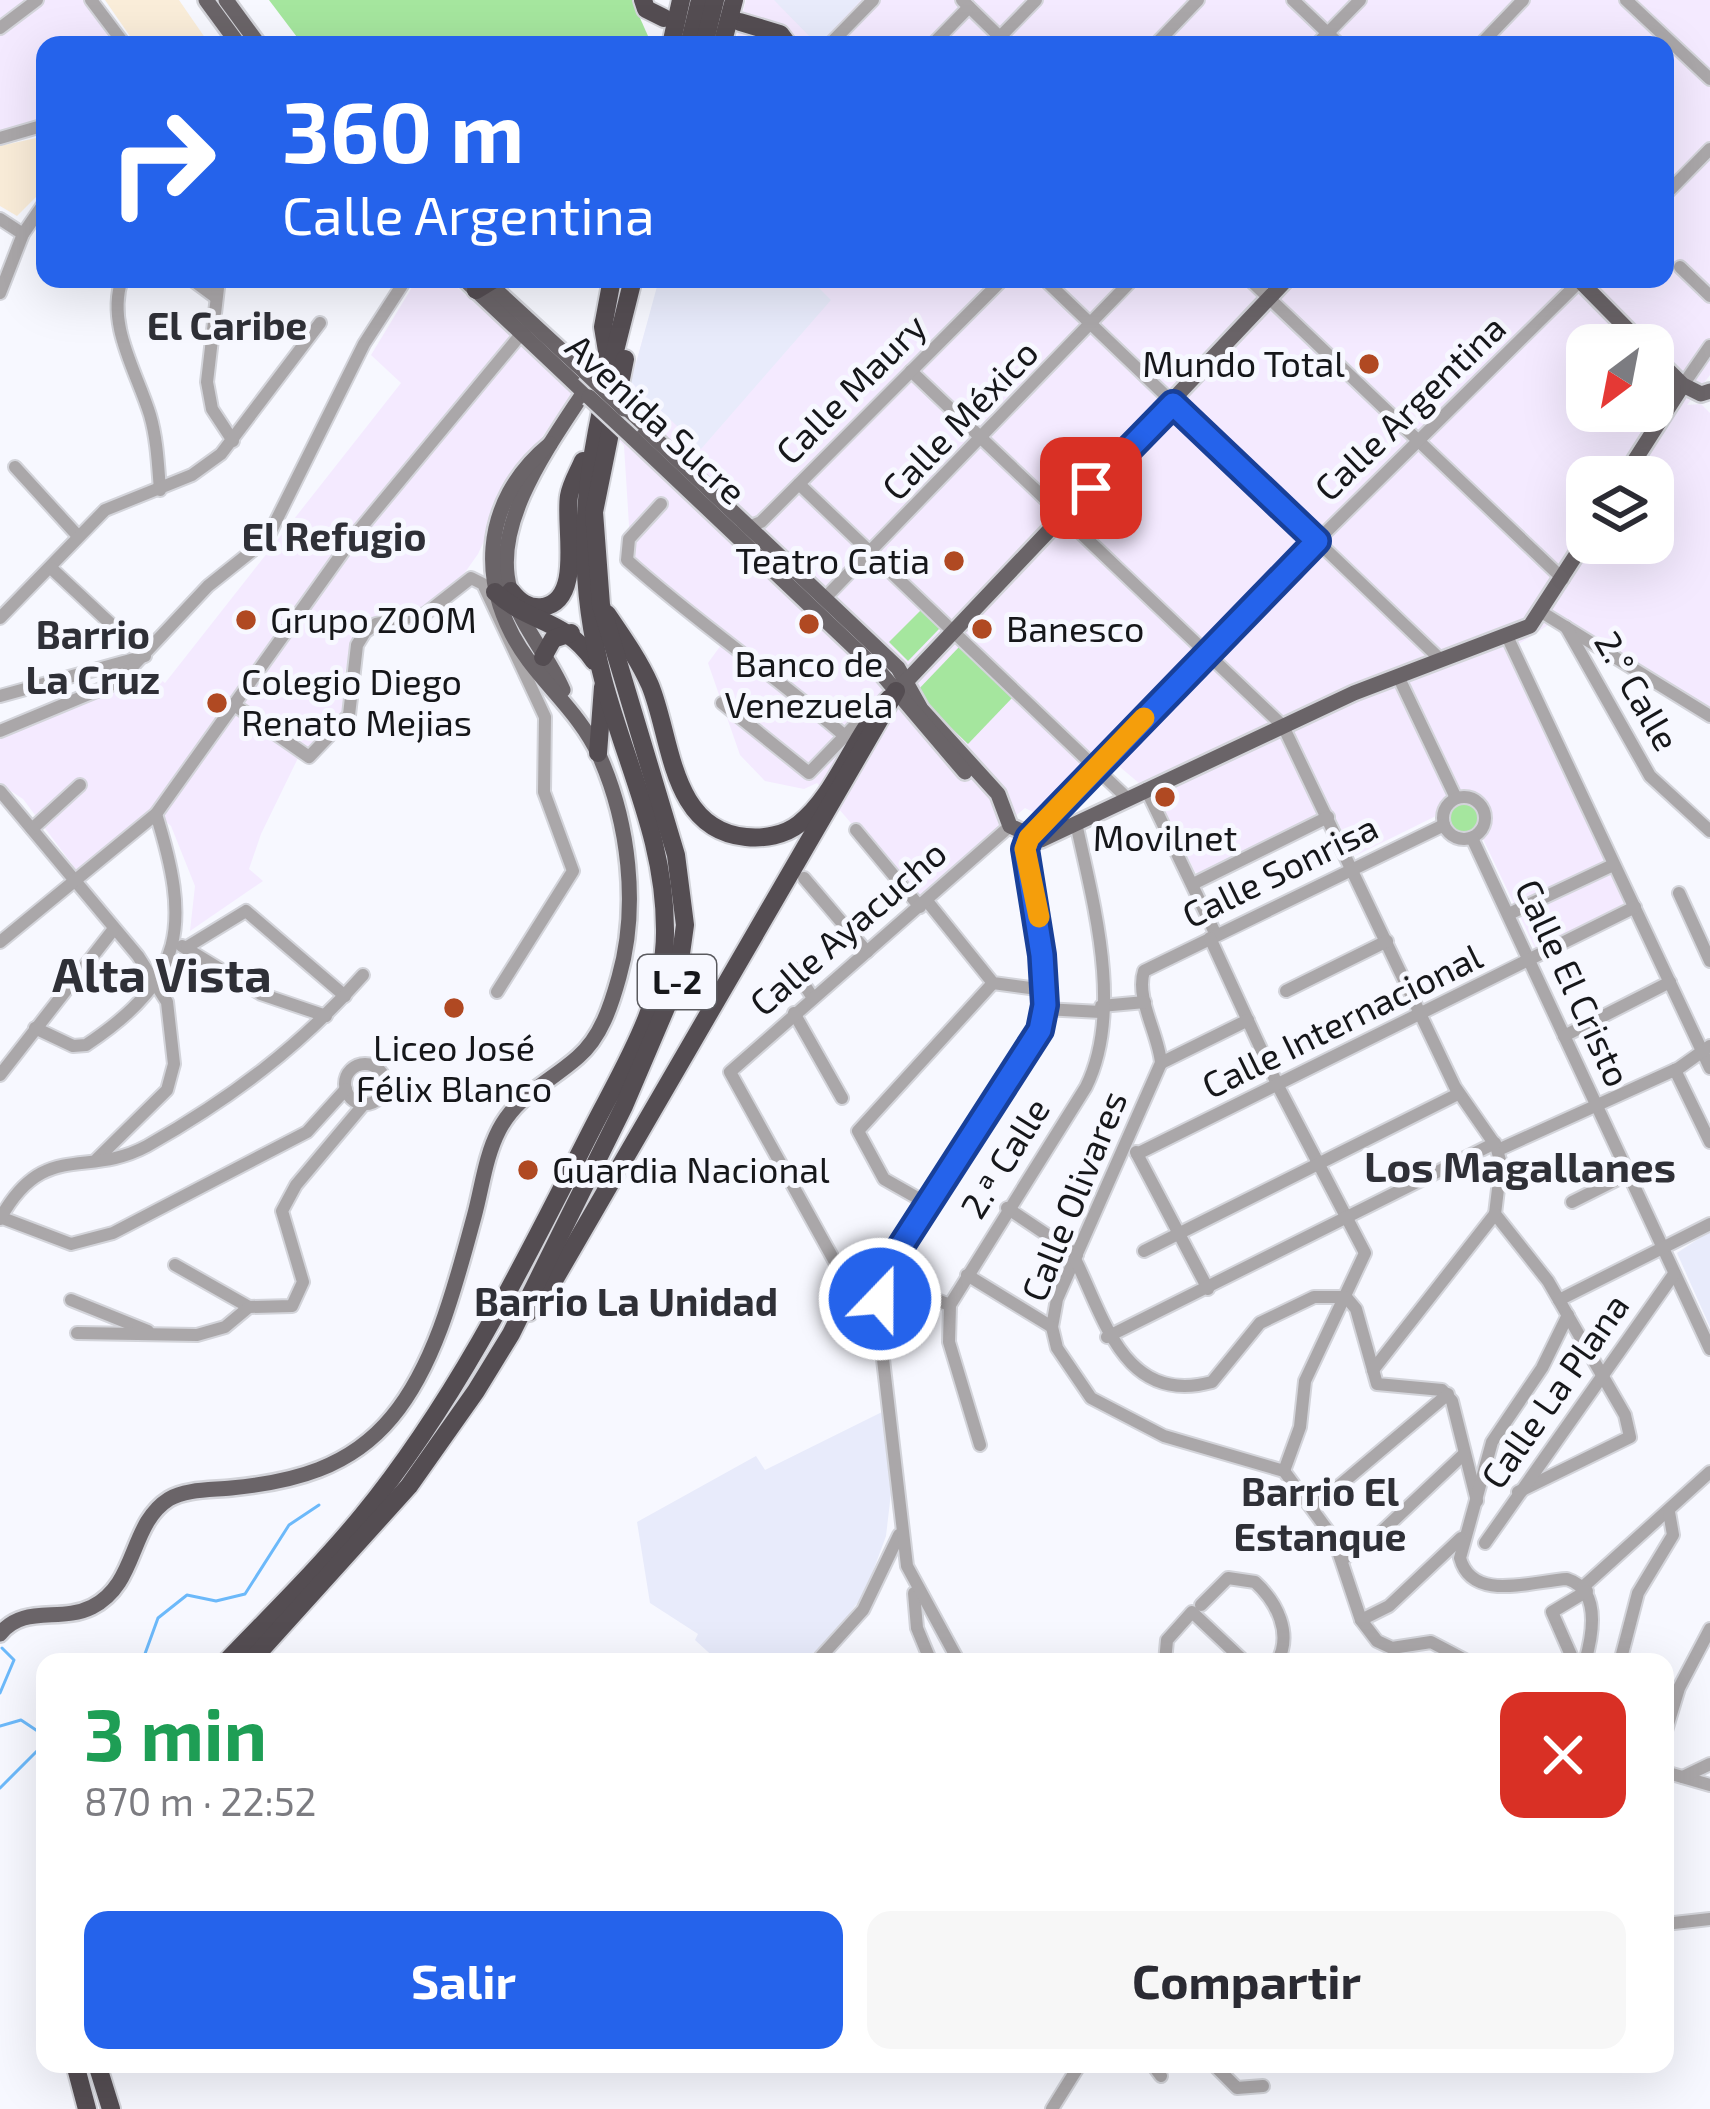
<!DOCTYPE html>
<html lang="es">
<head>
<meta charset="utf-8">
<style>
	body { margin:0; font-family:"Exo 2",sans-serif; background:#f7f7f7; color:#2b2b33; height:100vh; display:flex; flex-direction:column; font-size:45px; white-space:nowrap }
	* { box-sizing:border-box; margin:0 }
	p { font-size:39px; color:#7c7c81 }
	.icon { flex:none; width:66px; height:66px; fill:none; stroke:currentColor; stroke-width:2; stroke-linecap:round; stroke-linejoin:round }
	.map { position:relative; flex:1; overflow:hidden }
	.side { position:absolute; left:36px; top:1653px; width:1638px; height:420px; display:flex; flex-direction:column; background:#fff; border-radius:24px; box-shadow:0 12px 48px #0002 }
	.side>* { flex:none }
	.top-card { position:absolute; left:36px; top:36px; width:1638px; height:252px; border-radius:24px; box-shadow:0 12px 48px #0002; background:#2563eb; color:#fff; overflow:hidden }
	.needle { width:78px; rotate:212deg }
	.controls { position:absolute; left:1566px; top:324px; display:grid; gap:24px }
	.controls a { display:grid; place-items:center; width:108px; height:108px; border-radius:24px; background:#fff; box-shadow:0 12px 48px #0002; font-size:60px }
	.pin { position:absolute; display:grid; place-items:center; width:102px; height:102px; color:#fff; margin:-51px; border-radius:24px; box-shadow:0 6px 18px #0006 }
	.me { position:absolute; width:132px; margin:-66px; rotate:22deg; stroke-linejoin:round; filter:drop-shadow(0 0 9px #0008) }
	.turn { display:flex; align-items:center; gap:42px; height:252px; padding:0 48px; font-size:54px }
	.turn .icon { width:156px; height:156px; stroke-width:2.5 }
	.turn b { display:block; font-size:84px; line-height:102px }
	.round { display:grid; place-items:center; flex:none; width:126px; height:126px; border-radius:24px; background:#f7f7f7 }
	.headline { display:flex; align-items:center; justify-content:space-between; height:204px; padding:0 48px }
	h1 { font-size:72px; font-weight:700; line-height:90px; color:#1e9e55 }
	.button { display:flex; gap:24px; margin-top:auto; padding:24px 48px }
	.button a { flex:1; height:138px; border-radius:24px; background:#2563eb; color:#fff; font-size:48px; font-weight:700; line-height:138px; text-align:center }
	.button a+a { background:#f7f7f7; color:#2b2b33 }
	.map>svg:first-child { display:block }
</style>
</head>
<body>
<div class="map">
<svg width="1710" height="2109" viewBox="0 0 1710 2109">
	<rect width="100%" height="100%" fill="#f7f8ff"/>
	<!-- commercial -->
	<g fill="#f4eaff" fill-rule="evenodd">
		<path d="M0,0H86L116,45H45V123L0,138Z"/>
		<path d="M746,0H1710V375L1687,405L1701,404L1710,413V710L1559,618L1508,651L1629,901L1536,950L1482,837L1486,807L1465,794L1450,798L1438,815L1355,856L1332,811L1203,876L1195,872L1159,800L1101,751L1039,815L1025,808L916,900L817,783L804,789L765,781L740,755L708,663L721,645L631,557L624,446L615,436L660,279H1665V45H735ZM1587,345H1653V411H1587ZM1587,477H1653V543H1587Z"/>
		<path d="M417,279H448L573,392L512,481L478,554L444,602L354,640L341,686L344,711L298,758L261,834L249,869L263,881L190,931L195,886L171,826L151,808L77,871L23,799L0,784V737L149,670L165,683L401,383L371,355Z"/>
	</g>
	<!-- built -->
	<g fill="#e8ebfb">
		<path d="M774,0H861L818,45Z"/>
		<path d="M659,279H810L831,300L701,449L631,382Z"/>
		<path d="M1710,1231V1327L1677,1253Z"/>
		<path d="M882,1412L891,1493L886,1536L865,1593L824,1647L795,1662H719L695,1640L698,1634L650,1603L637,1522L756,1456L765,1470Z"/>
	</g>
	<!-- education -->
	<g fill="#faedd9">
		<path d="M105,0H179L210,45H136Z"/>
		<path d="M45,136V188L17,216L0,206V146Z"/>
	</g>
	<!-- green -->
	<g fill="#a5e69e">
		<path d="M269,0H632L652,45H303Z"/>
		<path d="M921,610L940,628L908,661L889,642Z"/>
		<path d="M960,646L1013,697L968,744L915,693Z"/>
		<circle cx="1464" cy="818" r="18"/>
	</g>
	<g fill="none" stroke-linecap="round" stroke-linejoin="round">
		<!-- stream -->
		<g stroke="#6cb9fa" stroke-width="3">
			<path d="M142,1662L158,1618L187,1595L216,1601L245,1594L289,1525L319,1505"/>
			<path d="M0,1693L14,1660L2,1648"/>
			<path d="M0,1726L21,1720L45,1736"/>
			<path d="M0,1788L45,1743"/>
		</g>
		<!-- minor casing -->
		<g stroke="#d3d4da" stroke-width="16">
			<g id="minor">
				<path d="M91,0L125,45"/>
				<path d="M962,0L1008,45"/>
				<path d="M1293,0L1340,45"/>
				<path d="M1626,0L1710,79"/>
				<path d="M0,28L37,0"/>
				<path d="M1000,37L1036,0"/>
				<path d="M829,45L873,0"/>
				<path d="M932,45L969,7"/>
				<path d="M1155,45L1198,0"/>
				<path d="M1316,45L1360,0"/>
				<path d="M1480,45L1523,0"/>
				<path d="M0,138L45,125"/>
				<path d="M1665,195L1710,149"/>
				<path d="M0,219L23,234"/>
				<path d="M1680,267L1710,296"/>
				<path d="M122,279C106,325 137,372 150,415C157,439 158,465 160,490"/>
				<path d="M191,279L214,296"/>
				<path d="M219,279L207,382L212,409L233,441"/>
				<path d="M1044,279L1440,659"/>
				<path d="M1249,279L1563,579"/>
				<path d="M0,293L23,234L45,202"/>
				<path d="M911,371L1283,726L1455,1087L1496,1146L1501,1164L1495,1214L1548,1281L1625,1415L1630,1437L1518,1492"/>
				<path d="M1683,385L1710,346"/>
				<path d="M15,467L77,535"/>
				<path d="M799,484L1127,798"/>
				<path d="M661,504L629,539L627,560C697,623 775,675 846,737"/>
				<path d="M741,530L761,522L1003,279"/>
				<path d="M825,598L1133,279"/>
				<path d="M1543,613L1710,716"/>
				<path d="M0,618L105,510L192,475L221,454L320,323"/>
				<path d="M1566,627L1650,776L1710,831"/>
				<path d="M1506,634L1710,1068"/>
				<path d="M1398,676L1456,798"/>
				<path d="M0,696L145,656L51,568"/>
				<path d="M722,703L809,773L867,713"/>
				<path d="M233,704L309,757L349,715L357,645L365,632L376,624L425,614L471,578L483,584L545,717L544,792L573,871L497,992"/>
				<path d="M0,731L118,682L208,586L267,539L364,344L406,279"/>
				<path d="M1146,789L1216,935"/>
				<path d="M0,791L138,956L167,1002L174,1064L167,1090L97,1159"/>
				<circle cx="1464" cy="818" r="21"/>
				<path d="M1444,825L1144,971C1135,998 1159,1035 1161,1063L1057,1299L1052,1327L1057,1348L1091,1398L1164,1436L1284,1471L1334,1539L1361,1620L1377,1641L1392,1648L1431,1642L1469,1662"/>
				<path d="M32,829L80,785"/>
				<path d="M856,830L920,907"/>
				<path d="M1472,838L1710,1349"/>
				<path d="M804,878L867,952"/>
				<path d="M1193,884L1328,817"/>
				<path d="M1679,893L1710,961"/>
				<path d="M927,901L993,983L1045,990"/>
				<path d="M1509,914L1613,865"/>
				<path d="M1210,938L1278,1086L1365,1253L1305,1381L1300,1427L1284,1471"/>
				<path d="M0,942L156,814L355,535L527,327"/>
				<path d="M182,946L261,994L326,1016"/>
				<path d="M187,947L246,911L345,996"/>
				<path d="M794,969L813,998"/>
				<path d="M1286,991L1387,941"/>
				<path d="M1101,1006L1145,1002"/>
				<path d="M1044,1009L1101,1012"/>
				<path d="M794,1013L842,1098"/>
				<path d="M35,1028L73,1046L86,1045C187,978 190,923 156,814"/>
				<path d="M1564,1036L1670,982"/>
				<path d="M1161,1063L1248,1020"/>
				<circle cx="365" cy="1084" r="20"/>
				<path d="M1675,1070L1710,1142"/>
				<path d="M0,1075L113,930"/>
				<path d="M1498,1150L1679,1068L1710,1046"/>
				<path d="M1136,1152L1208,1289"/>
				<path d="M1137,1154L1635,907"/>
				<path d="M1572,1202L1628,1174"/>
				<path d="M928,1204L884,1179L858,1131L993,983"/>
				<path d="M1007,1208L1077,1255"/>
				<path d="M0,1217L71,1244L113,1233L307,1132L346,1089"/>
				<path d="M0,1219C44,1139 86,1179 147,1146C230,1099 300,1047 363,975"/>
				<path d="M1144,1251L1458,1094"/>
				<path d="M1075,1259C1104,1317 1124,1406 1212,1382L1260,1323L1314,1297H1346L1356,1309L1377,1384L1442,1390L1452,1401L1477,1501"/>
				<path d="M175,1265L249,1307"/>
				<path d="M840,1271L730,1072L1010,826"/>
				<path d="M967,1275L1052,1327"/>
				<path d="M885,1281L950,1305"/>
				<path d="M71,1300L148,1331"/>
				<path d="M1559,1300L1710,1224"/>
				<path d="M1568,1315L1542,1368L1492,1442L1460,1558C1472,1603 1532,1581 1567,1579C1601,1590 1593,1634 1585,1662"/>
				<path d="M77,1333L197,1335L225,1327L249,1307L292,1306L303,1282L282,1211L296,1185L364,1104"/>
				<path d="M1107,1337L1495,1143"/>
				<path d="M1373,1370L1495,1214"/>
				<path d="M980,1445L949,1342L950,1305L1086,1087C1124,1010 1093,902 1076,823"/>
				<path d="M1314,1507L1448,1394"/>
				<path d="M1485,1543L1674,1274"/>
				<path d="M1343,1559L1375,1538L1464,1454"/>
				<path d="M1583,1587L1710,1472"/>
				<path d="M914,1593L917,1628L931,1662"/>
				<path d="M1201,1605L1228,1578L1255,1582C1277,1602 1293,1634 1277,1662"/>
				<path d="M1361,1620L1389,1606L1461,1538"/>
				<path d="M816,1662L863,1610L899,1535"/>
				<path d="M959,1662L907,1566L878,1316L892,1260L1043,1017L1040,930L1025,849L1029,838L1317,541L1582,279"/>
				<path d="M1165,1662L1167,1640L1192,1612L1245,1662"/>
				<path d="M1574,1662L1552,1612L1587,1591"/>
				<path d="M1620,1662L1638,1593L1673,1535L1669,1512"/>
				<path d="M1665,1734L1679,1688L1710,1629"/>
				<path d="M1665,1772L1710,1785"/>
				<path d="M1683,1777L1710,1764"/>
				<path d="M1665,1924L1710,1919"/>
				<path d="M1152,2064L1161,2076"/>
				<path d="M1213,2064L1237,2088L1263,2086"/>
				<path d="M1052,2109L1080,2064"/>
			</g>
		</g>
		<!-- major casing -->
		<g stroke="#d3d4da" stroke-width="20">
			<g id="major">
				<path d="M206,0L239,45"/>
				<path d="M226,0L259,45"/>
				<path d="M464,279L589,397"/>
				<path d="M484,279L585,372"/>
				<path d="M1578,279L1643,345"/>
				<path d="M1653,355L1683,385L1701,394L1710,391"/>
				<path d="M624,409L898,668L921,709L998,794L1010,826L1041,840L1354,693L1530,626L1587,538"/>
				<path d="M632,437L880,672L965,772"/>
				<path d="M1624,477L1683,385"/>
				<path d="M899,689L1287,279"/>
				<path d="M563,690C548,655 521,627 510,589C491,524 550,444 584,392"/>
				<path d="M0,1634C24,1604 60,1623 92,1607C138,1584 129,1524 169,1499C185,1489 212,1490 231,1488C293,1482 350,1468 392,1417C436,1364 456,1283 474,1217C482,1188 485,1157 499,1130C517,1095 550,1082 578,1057C601,1037 611,1006 619,977C639,907 629,822 599,755C582,718 553,693 529,661C476,590 479,502 550,444"/>
			</g>
		</g>
		<!-- highway casing -->
		<g stroke="#d3d4da" stroke-width="22">
			<g id="highway">
				<path d="M643,0L646,9L664,18"/>
				<path d="M740,22L780,34L786,42"/>
				<path d="M671,45L681,0"/>
				<path d="M689,45L700,0"/>
				<path d="M704,45L715,0"/>
				<path d="M722,45L734,0"/>
				<path d="M476,290L494,279"/>
				<path d="M609,363L603,327L612,279"/>
				<path d="M511,591C519,601 528,609 543,607C584,600 564,526 569,496C571,484 578,473 583,461"/>
				<path d="M495,592C529,624 564,618 594,661"/>
				<path d="M607,614C622,636 639,660 650,685C672,738 670,830 746,837C764,839 785,835 799,824C839,792 853,734 890,698"/>
				<path d="M543,657L553,639L571,633"/>
				<path d="M598,753L603,687"/>
				<path d="M529,1312L549,1289L896,691"/>
				<path d="M226,1662C272,1614 320,1567 362,1516C456,1401 522,1267 589,1135C620,1073 665,1004 665,933C666,841 626,766 603,679C563,528 597,425 633,279"/>
				<path d="M250,1662L409,1486L476,1391L511,1334L624,1106L677,982L685,925L676,855L601,605L594,512L625,359"/>
				<path d="M75,2064L87,2109"/>
				<path d="M97,2064L111,2109"/>
			</g>
		</g>
		<!-- minor -->
		<use href="#minor" stroke="#aaa7a9" stroke-width="12"/>
		<!-- major -->
		<use href="#major" stroke="#6a6468" stroke-width="15"/>
		<!-- highway -->
		<use href="#highway" stroke="#544d52" stroke-width="18"/>
		<!-- major-bridge casing -->
		<g stroke="#d3d4da" stroke-width="20" stroke-linecap="butt">
			<g id="major-bridge">
				<path d="M585,372L624,409"/>
				<path d="M589,397L632,437"/>
			</g>
		</g>
		<!-- major-bridge -->
		<use href="#major-bridge" stroke="#6a6468" stroke-width="15"/>
	</g>
	<g fill="none" stroke-linecap="round" stroke-linejoin="round">
		<!-- route casing -->
		<g stroke="#184099" stroke-width="30">
			<path id="route" d="M880,1299L892,1260L1040,1030L1045,1005L1042,955L1025,849L1029,838L1317,541L1173,404L1091,488"/>
		</g>
		<!-- route -->
		<use href="#route" stroke="#2563eb" stroke-width="21"/>
		<!-- slow -->
		<path stroke="#f59e0b" stroke-width="21" d="M1039,917L1025,849L1029,838L1144,718"/>
	</g>
	<!-- markers -->
	<g fill="#b04922" stroke="#f7f8ff" stroke-width="4.5">
		<circle cx="1369" cy="364" r="12"/>
		<circle cx="954" cy="561" r="12"/>
		<circle cx="246" cy="620" r="12"/>
		<circle cx="809" cy="624" r="12"/>
		<circle cx="982" cy="629" r="12"/>
		<circle cx="217" cy="703" r="12"/>
		<circle cx="1165" cy="797" r="12"/>
		<circle cx="454" cy="1008" r="12"/>
		<circle cx="528" cy="1170" r="12"/>
	</g>
	<g text-anchor="middle" stroke-width="10" stroke-linejoin="round" paint-order="stroke">
		<!-- shield labels -->
		<rect fill="#f7f8ff" stroke="#5a5a5f" stroke-width="3" x="638" y="955" width="78" height="54" rx="9"/>
		<g font-size="33" font-weight="bold" fill="#16171a">
			<text x="677" y="994">L-2</text>
		</g>
		<!-- poi labels -->
		<g font-size="36" fill="#16171a" stroke="#f7f8ff" text-anchor="start">
			<text x="1345" y="377" text-anchor="end">Mundo Total</text>
			<text x="930" y="574" text-anchor="end">Teatro Catia</text>
			<text x="270" y="633">Grupo ZOOM</text>
			<text x="1006" y="642">Banesco</text>
			<text x="809" y="677" text-anchor="middle">Banco de<tspan x="809" dy="41">Venezuela</tspan></text>
			<text x="241" y="695">Colegio Diego<tspan x="241" dy="41">Renato Mejias</tspan></text>
			<text x="1165" y="851" text-anchor="middle">Movilnet</text>
			<text x="454" y="1061" text-anchor="middle">Liceo José<tspan x="454" dy="41">Félix Blanco</tspan></text>
			<text x="552" y="1183">Guardia Nacional</text>
		</g>
		<!-- street labels -->
		<g font-size="36" fill="#16171a" stroke="#f7f8ff">
			<text transform="translate(851 389) rotate(-45)" y="13">Calle Maury</text>
			<text transform="translate(1410 408) rotate(-44)" y="13">Calle Argentina</text>
			<text transform="translate(656 419) rotate(43)" y="13">Avenida Sucre</text>
			<text transform="translate(960 420) rotate(-46)" y="13">Calle México</text>
			<text transform="translate(1637 691) rotate(60)" y="13">2.° Calle</text>
			<text transform="translate(1280 871) rotate(-26)" y="13">Calle Sonrisa</text>
			<text transform="translate(848 928) rotate(-41)" y="13">Calle Ayacucho</text>
			<text transform="translate(1573 983) rotate(65)" y="13">Calle El Cristo</text>
			<text transform="translate(1342 1021) rotate(-26)" y="13">Calle Internacional</text>
			<text transform="translate(1005 1158) rotate(-58)" y="13">2.ª Calle</text>
			<text transform="translate(1074 1196) rotate(-68)" y="13">Calle Olivares</text>
			<text transform="translate(1555 1391) rotate(-55)" y="13">Calle La Plana</text>
		</g>
		<!-- neighbourhood labels -->
		<g font-size="39" font-weight="bold" fill="#2f3037" stroke="#f7f8ff">
			<text x="227" y="340">El Caribe</text>
			<text x="334" y="551">El Refugio</text>
			<text x="93" y="649">Barrio<tspan x="93" dy="45">La Cruz</tspan></text>
			<text x="626" y="1316">Barrio La Unidad</text>
			<text x="1320" y="1506">Barrio El<tspan x="1320" dy="45">Estanque</tspan></text>
		</g>
		<!-- quarter labels -->
		<g font-size="42" font-weight="bold" fill="#2f3037" stroke="#f7f8ff">
			<text x="1520" y="1182">Los Magallanes</text>
		</g>
		<!-- district labels -->
		<g font-size="48" font-weight="bold" fill="#2f3037" stroke="#f7f8ff">
			<text x="162" y="992">Alta Vista</text>
		</g>
	</g>
</svg>
<div class="controls">
<a><svg class="needle" viewBox="-14 -14 28 28"><path d="M0-13l5 13h-10z" fill="#e53935"/><path d="M0 13l5-13h-10z" fill="#7c7c81"/></svg></a>
<a><svg class="icon" aria-label="layers" viewBox="0 0 24 24"><path d="M12 4l9 5-9 5-9-5zM3 14l9 5 9-5"/></svg></a>
</div>
<div class="pin" style="left:1091px;top:488px;background:#d93025"><svg class="icon" aria-label="arrive" viewBox="0 0 24 24"><path d="M6 21V4h12l-3 4 3 4H6"/></svg></div>
<svg class="me" style="left:880px;top:1299px" viewBox="-20 -20 40 40"><circle r="17" fill="#2563eb" stroke="#fff" stroke-width="3"/><path d="M0-11L8 9 0 5-8 9z" fill="#fff"/></svg>
<div class="top-card">
<div class="turn"><svg class="icon" aria-label="right" viewBox="0 0 24 24"><path d="M7 20v-9h11M14 6l5 5-5 5"/></svg><div><b>360 m</b>Calle Argentina</div></div>
</div>
<section class="side">
<div class="headline"><div><h1>3 min</h1><p>870 m · 22:52</p></div><a class="round" style="background:#d93025;color:#fff"><svg class="icon" aria-label="close" viewBox="0 0 24 24"><path d="M6 6l12 12M18 6L6 18"/></svg></a></div>
<div class="button"><a>Salir</a><a>Compartir</a></div>
</section>
</div>
</body>
</html>
